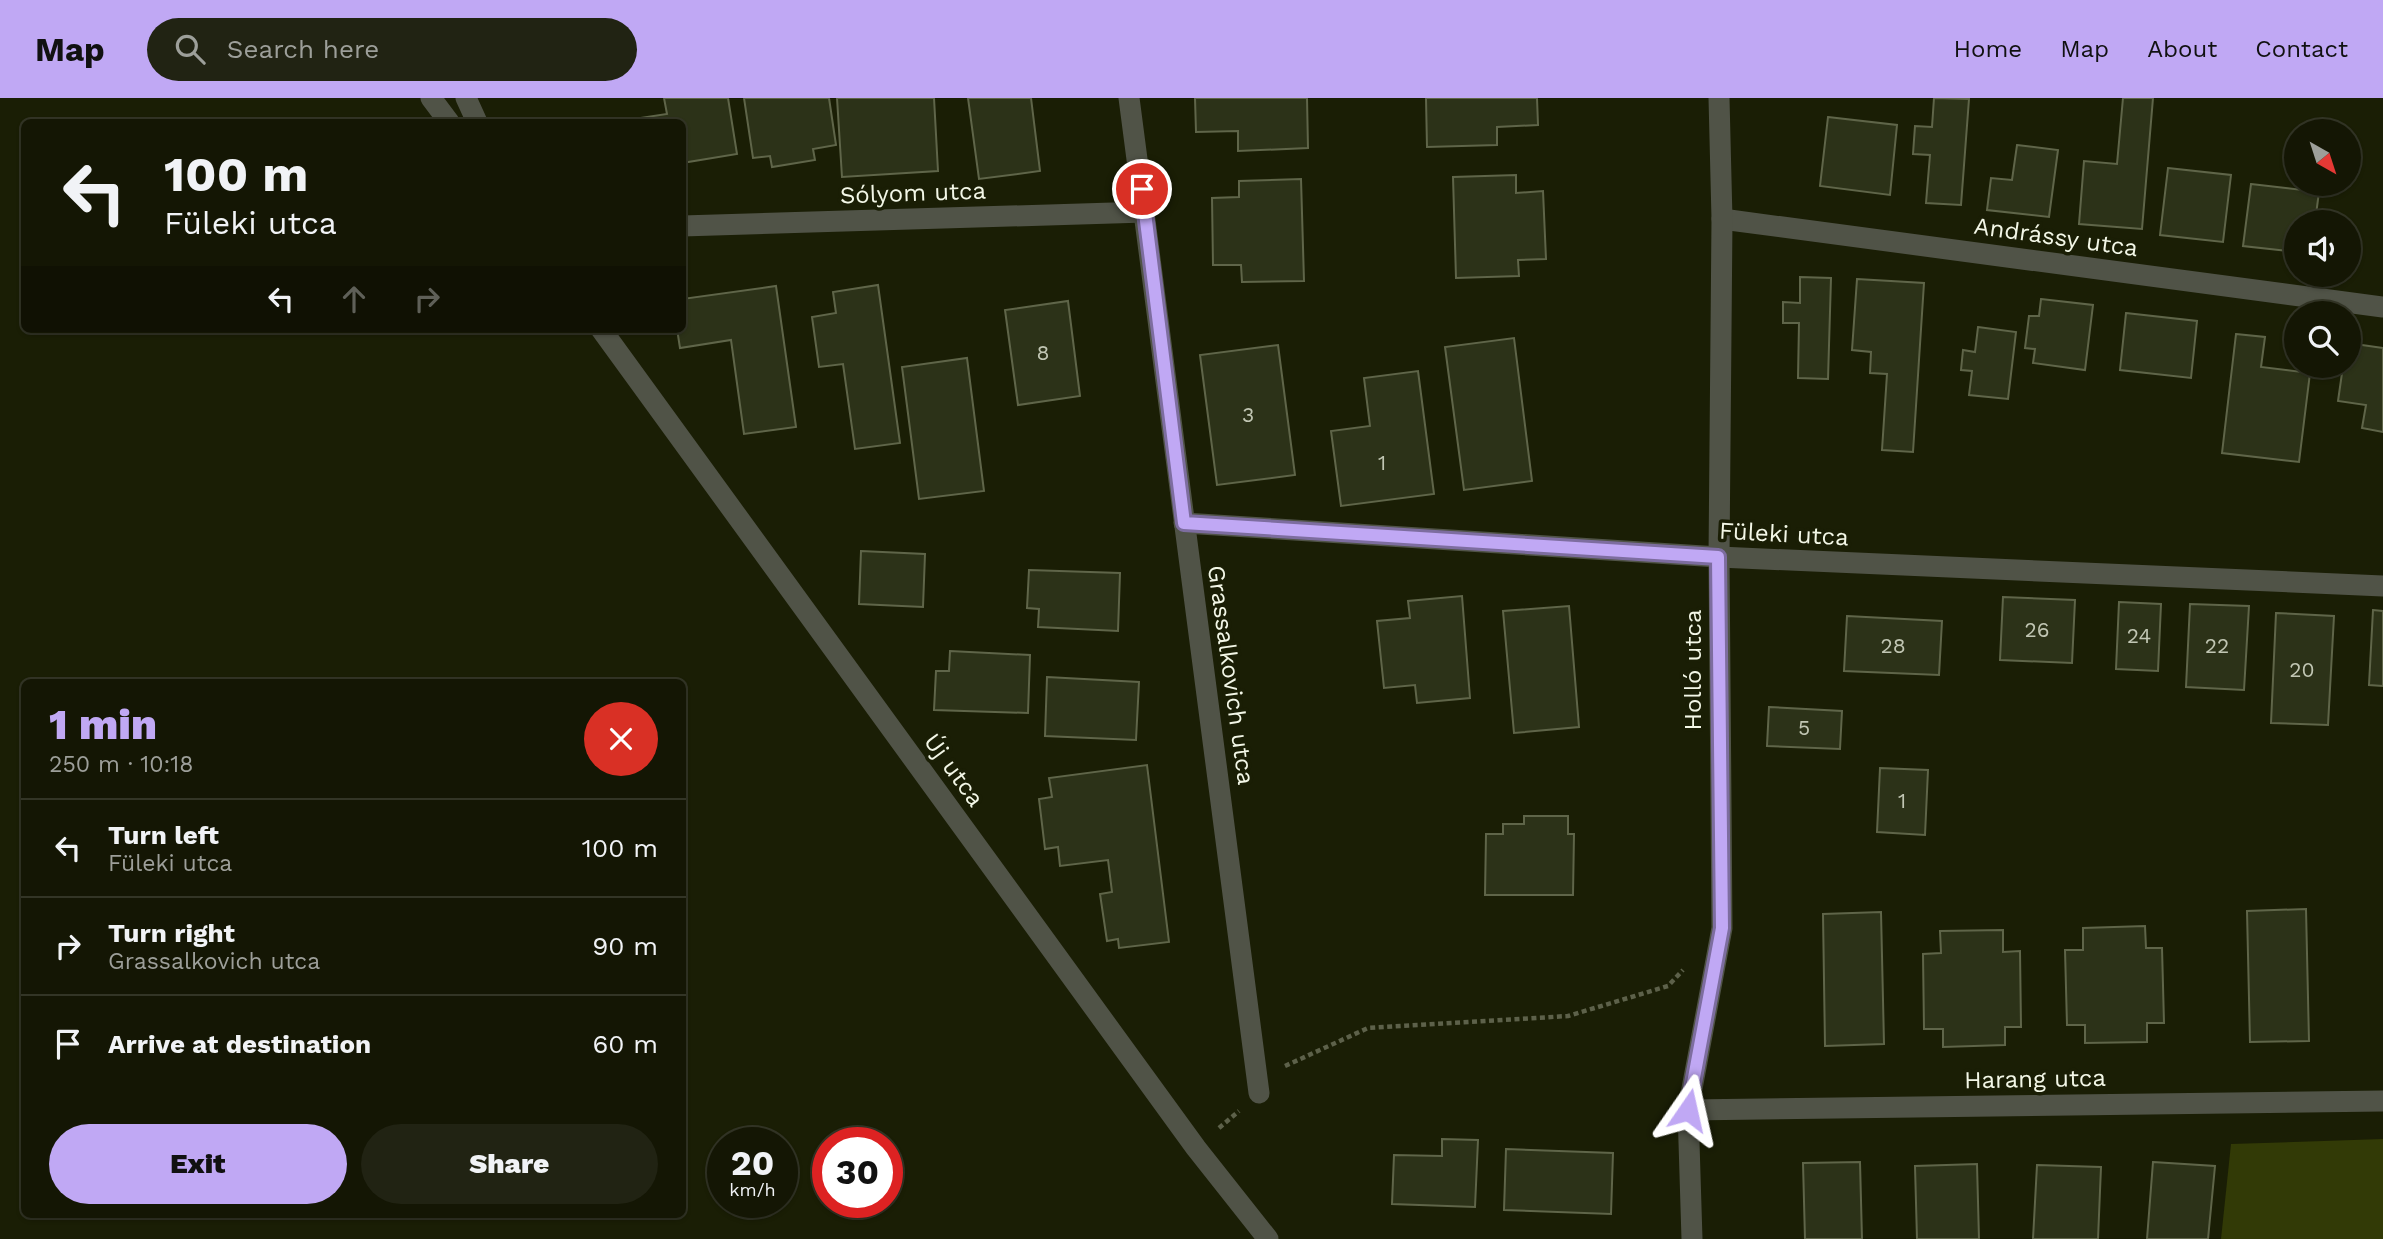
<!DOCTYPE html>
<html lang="en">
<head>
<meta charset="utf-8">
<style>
	body { margin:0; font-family:"Work Sans",sans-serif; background:#212313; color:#f1f3f6; height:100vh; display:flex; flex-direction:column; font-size:26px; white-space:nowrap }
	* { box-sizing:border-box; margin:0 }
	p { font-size:23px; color:#9d9f9a }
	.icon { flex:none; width:38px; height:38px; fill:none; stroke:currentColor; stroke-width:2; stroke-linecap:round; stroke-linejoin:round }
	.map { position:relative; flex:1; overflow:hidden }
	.drawer { position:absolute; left:21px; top:581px; width:665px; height:539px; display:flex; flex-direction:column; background:#141604; border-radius:10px; box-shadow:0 2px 5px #0004,0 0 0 2px #333526 }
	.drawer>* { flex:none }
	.hud { position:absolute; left:21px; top:21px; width:665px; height:214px; border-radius:10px; box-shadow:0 2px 5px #0004,0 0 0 2px #333526; background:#141604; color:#f1f3f6; overflow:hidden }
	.needle { width:46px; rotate:141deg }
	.controls { position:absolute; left:2284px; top:21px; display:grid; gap:14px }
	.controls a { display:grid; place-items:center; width:77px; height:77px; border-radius:50%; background:#141604; box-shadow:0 2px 5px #0004,0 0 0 2px #333526; font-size:35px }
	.speed { position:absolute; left:707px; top:1029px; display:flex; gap:14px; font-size:35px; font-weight:700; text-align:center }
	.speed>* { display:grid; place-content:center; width:91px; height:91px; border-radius:50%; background:#141604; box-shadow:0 2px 5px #0004,0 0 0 2px #333526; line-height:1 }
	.speed small { font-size:18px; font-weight:400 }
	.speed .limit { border:10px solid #d22; background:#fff; color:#111 }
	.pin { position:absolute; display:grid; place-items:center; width:60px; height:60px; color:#fff; margin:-30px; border:4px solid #fff; border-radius:50%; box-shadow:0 2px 7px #0007 }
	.me { position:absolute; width:77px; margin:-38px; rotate:11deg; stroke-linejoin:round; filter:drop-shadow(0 0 5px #0008) }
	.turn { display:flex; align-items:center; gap:24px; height:147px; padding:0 28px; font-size:32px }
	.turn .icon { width:91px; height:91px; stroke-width:2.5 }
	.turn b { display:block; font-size:49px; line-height:60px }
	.lanes { display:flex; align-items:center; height:66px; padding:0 28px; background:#0003; justify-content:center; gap:35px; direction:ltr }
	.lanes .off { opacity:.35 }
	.round { display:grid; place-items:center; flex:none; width:74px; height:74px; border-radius:37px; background:#212313 }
	.overview { display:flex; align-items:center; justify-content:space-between; height:119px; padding:0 28px }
	h1 { font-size:42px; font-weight:800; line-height:52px; color:#c0a8f4 }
	.primary-button { display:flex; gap:14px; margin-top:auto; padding:14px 28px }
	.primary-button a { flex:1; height:80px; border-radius:42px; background:#c0a8f4; color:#111; font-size:28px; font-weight:800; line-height:80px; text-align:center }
	.primary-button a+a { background:#212313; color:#f1f3f6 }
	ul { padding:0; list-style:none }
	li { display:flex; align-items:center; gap:21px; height:98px; padding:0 28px; border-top:2px solid #333526 }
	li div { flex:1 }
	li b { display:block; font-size:26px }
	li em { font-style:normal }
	header { display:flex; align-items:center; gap:42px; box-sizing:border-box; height:98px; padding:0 35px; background:#c0a8f4; color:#111 }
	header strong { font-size:33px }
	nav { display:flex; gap:38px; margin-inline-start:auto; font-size:24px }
	.search { width:490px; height:63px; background:#212313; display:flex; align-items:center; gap:18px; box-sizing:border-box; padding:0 24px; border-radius:38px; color:#9d9f9a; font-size:26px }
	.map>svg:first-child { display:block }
</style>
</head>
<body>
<header>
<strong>Map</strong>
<div class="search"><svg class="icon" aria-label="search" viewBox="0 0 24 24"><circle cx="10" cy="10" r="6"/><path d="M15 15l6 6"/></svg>Search here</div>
<nav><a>Home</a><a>Map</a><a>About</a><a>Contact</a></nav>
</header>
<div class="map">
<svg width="2383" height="1141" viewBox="0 0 2383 1141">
	<rect width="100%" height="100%" fill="#1a1e05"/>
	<!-- green -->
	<path fill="#323a06" d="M2383,1041V1141H2221L2231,1046Z"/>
	<!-- building -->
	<g fill="#2c3218" stroke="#5f6549" stroke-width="2">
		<path d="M664,0H728L737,56L682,65V24H641L640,20L667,16Z"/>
		<path d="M744,0H829L836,47L813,51L815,62L772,69L770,58L753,60Z"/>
		<path d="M837,0H934L938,73L842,79Z"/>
		<path d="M968,0H1031L1040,73L979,81Z"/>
		<path d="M1195,0H1307L1308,50L1238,53V33L1196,34Z"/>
		<path d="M1426,0H1537L1538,27L1497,29V47L1427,49Z"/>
		<path d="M1934,0L1969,1L1961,107L1926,105L1930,57L1913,56L1915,28L1932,29Z"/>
		<path d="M2123,0H2153L2142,131L2079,126L2084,63L2117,66Z"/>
		<path d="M1828,19L1897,27L1890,97L1820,88Z"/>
		<path d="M2017,47L2058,52L2049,119L1987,112L1991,80L2012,82Z"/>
		<path d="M2168,70L2231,77L2223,144L2160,137Z"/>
		<path d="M1516,77V95L1543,93L1546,161L1518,162L1519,178L1456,180L1453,79Z"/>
		<path d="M1301,81L1304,183L1242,184L1241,167H1213L1212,100L1239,99V83Z"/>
		<path d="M2251,86L2319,94L2315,124H2296V154L2243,148Z"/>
		<path d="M1800,179L1831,180L1828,281L1798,280L1799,225H1783V204L1800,205Z"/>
		<path d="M1857,181L1924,185L1913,354L1882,352L1887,276L1870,275L1871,254L1852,252Z"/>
		<path d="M878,187L900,345L855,351L843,266L819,269L812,219L836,215L833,194Z"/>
		<path d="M776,188L796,329L744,336L731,242L680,250L677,231H682V201Z"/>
		<path d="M2041,201L2093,207L2085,272L2033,265L2035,251L2025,250L2029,218H2039Z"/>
		<path d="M1068,203L1080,298L1018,307L1005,212Z"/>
		<path d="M2126,215L2197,223L2191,280L2120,272Z"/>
		<path d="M1978,229L2016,234L2008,301L1969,297L1972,273L1961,272L1963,252L1975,254Z"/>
		<path d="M2236,236L2265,239L2261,269L2310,275L2299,364L2222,355Z"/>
		<path d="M1514,240L1532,383L1464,392L1445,249Z"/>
		<path d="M2348,245L2383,250V334L2362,330L2366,307L2338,303L2343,268H2348Z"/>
		<path d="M1278,247L1295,377L1217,387L1200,257Z"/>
		<path d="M967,260L984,393L919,401L902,269Z"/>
		<path d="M1418,273L1434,396L1341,408L1331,333L1370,328L1364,280Z"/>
		<path d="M861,453L925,456L923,509L859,506Z"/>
		<path d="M1029,472L1120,475L1118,533L1038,529L1039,511L1027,510Z"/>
		<path d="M1462,498L1470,600L1417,605L1415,587L1384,590L1377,523L1410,520L1408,503Z"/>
		<path d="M2003,499L2075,502L2072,565L2000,562Z"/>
		<path d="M2119,504L2161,506L2158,573L2116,571Z"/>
		<path d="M2190,506L2249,508L2244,592L2186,589Z"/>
		<path d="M1569,508L1579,629L1514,635L1503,513Z"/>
		<path d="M2373,512L2383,513V588L2369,587Z"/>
		<path d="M2276,515L2334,518L2328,627L2271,625Z"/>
		<path d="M1847,518L1942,523L1939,577L1844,573Z"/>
		<path d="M950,553L1030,557L1028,615L934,612L936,573H949Z"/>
		<path d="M1047,579L1139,584L1136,642L1045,638Z"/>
		<path d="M1769,609L1842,613L1840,651L1767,648Z"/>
		<path d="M1147,667L1169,844L1119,850L1118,841L1107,843L1100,796L1112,794L1108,762L1060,768L1058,749L1045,751L1039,701L1052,699L1049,680Z"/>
		<path d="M1880,670L1928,672L1925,737L1877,734Z"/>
		<path d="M1524,718H1568V736H1574L1573,797H1485L1486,736H1503V726H1524Z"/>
		<path d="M2306,811L2309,943L2250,944L2247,813Z"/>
		<path d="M1881,814L1884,946L1825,948L1823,816Z"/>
		<path d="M2145,828L2146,850H2162L2164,925H2147V944L2085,945V927H2067L2065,852H2083V830Z"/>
		<path d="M2003,832V854L2020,853L2021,929H2005V947L1943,949V931H1924L1923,856L1941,855L1940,833Z"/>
		<path d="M1442,1041L1478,1042L1475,1109L1392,1106L1394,1057L1442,1058Z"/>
		<path d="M1506,1051L1613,1055L1611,1116L1504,1112Z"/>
		<path d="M1860,1064L1862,1141H1805L1803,1065Z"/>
		<path d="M2153,1064L2215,1068L2208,1141H2147Z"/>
		<path d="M1977,1066L1979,1141H1917L1915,1068Z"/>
		<path d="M2037,1067L2101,1069L2098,1141H2033Z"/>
	</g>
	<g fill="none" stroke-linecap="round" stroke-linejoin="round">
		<!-- path -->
		<g stroke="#5d614a" stroke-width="4.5" stroke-dasharray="5 3.5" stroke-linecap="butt">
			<path d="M1285,968L1368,930L1568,918L1668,888L1683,872"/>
			<path d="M1219,1030L1239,1013"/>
		</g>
		<!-- street -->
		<g stroke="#505347" stroke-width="21">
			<path d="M431,0L449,24"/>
			<path d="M466,0L477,24"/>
			<path d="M1129,0L1259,995"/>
			<path d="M1722,121L2383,209"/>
			<path d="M682,128L1145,114"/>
			<path d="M601,231L1196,1050L1268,1141"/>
			<path d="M1184,425L1719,459L2383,488"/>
			<path d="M1688,1012L2383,1003"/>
			<path d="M1692,1141L1688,1012L1722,830L1719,459L1722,121L1719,0"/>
		</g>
	</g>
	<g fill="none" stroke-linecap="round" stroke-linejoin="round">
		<!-- route casing -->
		<g stroke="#7d6d9f" stroke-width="18">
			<path id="route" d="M1142,91L1184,425L1718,459L1722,830L1688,1012"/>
		</g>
		<!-- route -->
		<use href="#route" stroke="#c0a8f4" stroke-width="12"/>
	</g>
	<g text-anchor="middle" stroke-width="7" stroke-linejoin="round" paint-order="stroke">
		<!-- number labels -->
		<g font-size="21" fill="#c1c6b3">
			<text x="1043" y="262">8</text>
			<text x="1248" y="324">3</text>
			<text x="1382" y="372">1</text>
			<text x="2037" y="539">26</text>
			<text x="2139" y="545">24</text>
			<text x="1893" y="555">28</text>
			<text x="2217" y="555">22</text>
			<text x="2302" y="579">20</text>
			<text x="1804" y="637">5</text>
			<text x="1902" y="710">1</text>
		</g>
		<!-- street labels -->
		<g font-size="24" fill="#f3f7e7" stroke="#1a1e05">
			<text transform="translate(913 95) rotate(-2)" y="8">Sólyom utca</text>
			<text transform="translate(2056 139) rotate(8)" y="8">Andrássy utca</text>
			<text transform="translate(1784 436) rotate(3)" y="8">Füleki utca</text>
			<text transform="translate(1693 572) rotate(-90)" y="8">Holló utca</text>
			<text transform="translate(1231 577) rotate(82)" y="8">Grassalkovich utca</text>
			<text transform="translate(954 672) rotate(54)" y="8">Új utca</text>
			<text transform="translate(2035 981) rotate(-1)" y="8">Harang utca</text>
		</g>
	</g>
</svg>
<div class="controls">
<a><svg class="needle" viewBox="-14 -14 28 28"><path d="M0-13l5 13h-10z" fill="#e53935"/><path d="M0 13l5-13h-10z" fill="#9d9f9a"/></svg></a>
<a><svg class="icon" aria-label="sound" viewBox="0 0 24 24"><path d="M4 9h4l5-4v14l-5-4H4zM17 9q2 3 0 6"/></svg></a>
<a><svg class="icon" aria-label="search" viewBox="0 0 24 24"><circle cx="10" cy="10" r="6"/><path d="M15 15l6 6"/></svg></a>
</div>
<div class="speed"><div>20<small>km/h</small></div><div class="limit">30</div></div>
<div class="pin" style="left:1142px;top:91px;background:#d93025"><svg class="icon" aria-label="arrive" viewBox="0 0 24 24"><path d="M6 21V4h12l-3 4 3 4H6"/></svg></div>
<svg class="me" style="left:1688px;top:1012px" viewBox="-20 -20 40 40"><path d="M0-17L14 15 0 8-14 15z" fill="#c0a8f4" stroke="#fff" stroke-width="4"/></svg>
<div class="hud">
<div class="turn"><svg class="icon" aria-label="left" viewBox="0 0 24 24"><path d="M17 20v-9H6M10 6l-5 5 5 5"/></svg><div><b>100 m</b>Füleki utca</div></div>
<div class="lanes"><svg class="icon" aria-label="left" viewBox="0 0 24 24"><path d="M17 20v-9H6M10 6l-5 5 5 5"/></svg><svg class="icon off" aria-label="ahead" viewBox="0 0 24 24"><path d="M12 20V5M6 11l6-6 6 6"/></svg><svg class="icon off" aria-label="right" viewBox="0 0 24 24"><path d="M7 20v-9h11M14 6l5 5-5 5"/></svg></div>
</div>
<section class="drawer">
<div class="overview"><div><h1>1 min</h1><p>250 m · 10:18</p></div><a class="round" style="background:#d93025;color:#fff"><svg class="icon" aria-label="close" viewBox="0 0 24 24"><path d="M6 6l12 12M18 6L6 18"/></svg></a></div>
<ul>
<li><svg class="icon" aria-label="left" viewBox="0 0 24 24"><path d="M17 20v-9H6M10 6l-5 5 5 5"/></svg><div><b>Turn left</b><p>Füleki utca</p></div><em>100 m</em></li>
<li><svg class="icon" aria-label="right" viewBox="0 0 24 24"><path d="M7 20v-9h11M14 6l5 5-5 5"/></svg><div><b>Turn right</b><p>Grassalkovich utca</p></div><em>90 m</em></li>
<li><svg class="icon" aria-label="arrive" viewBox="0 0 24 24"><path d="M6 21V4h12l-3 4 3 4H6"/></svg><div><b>Arrive at destination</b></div><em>60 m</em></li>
</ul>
<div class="primary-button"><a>Exit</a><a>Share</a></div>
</section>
</div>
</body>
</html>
